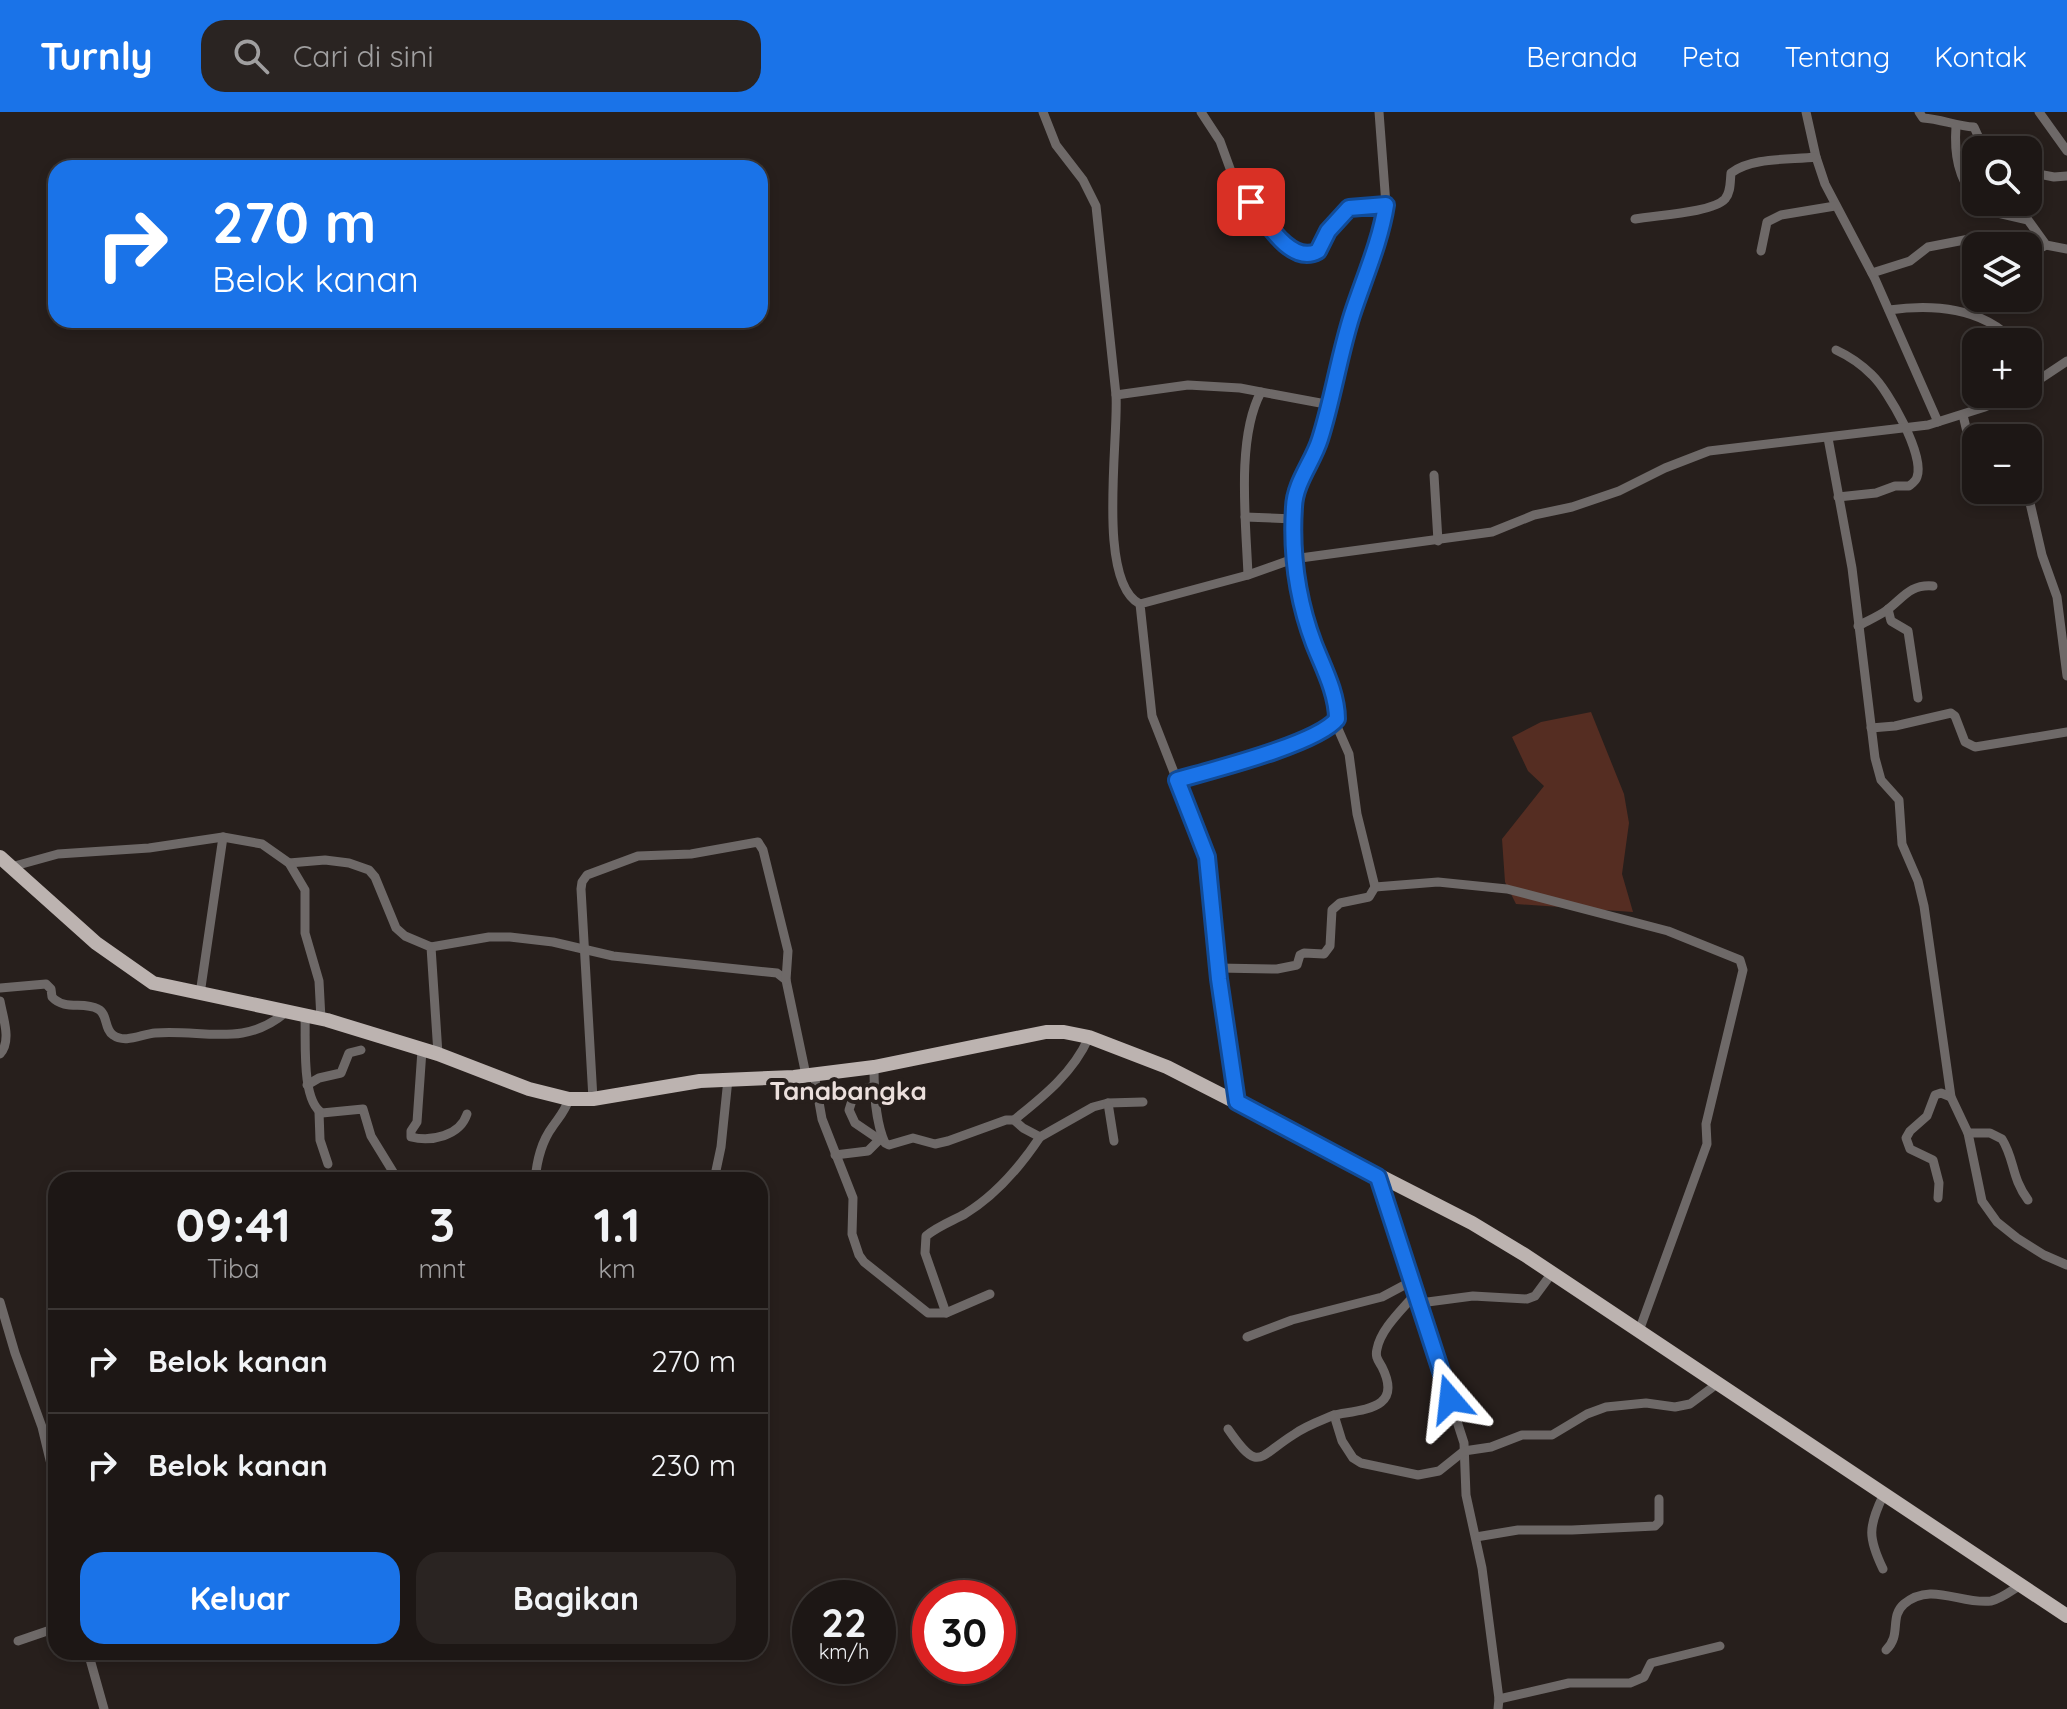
<!DOCTYPE html>
<html lang="id">
<head>
<meta charset="utf-8">
<style>
	body { margin:0; font-family:Quicksand,sans-serif; background:#2a2422; color:#f1f3f6; height:100vh; display:flex; flex-direction:column; font-size:30px; white-space:nowrap }
	* { box-sizing:border-box; margin:0 }
	p { font-size:26px; color:#a09fa0 }
	.icon { flex:none; width:44px; height:44px; fill:none; stroke:currentColor; stroke-width:2; stroke-linecap:round; stroke-linejoin:round }
	.map { position:relative; flex:1; overflow:hidden }
	.side { position:absolute; left:48px; top:1060px; width:720px; height:488px; display:flex; flex-direction:column; background:#1d1715; border-radius:24px; box-shadow:0 4px 12px #0003,0 0 0 2px #3b3634 }
	.side>* { flex:none }
	.banner { position:absolute; left:48px; top:48px; width:720px; height:168px; border-radius:24px; box-shadow:0 4px 12px #0003,0 0 0 2px #3b3634; background:#1a73e8; color:#fff; overflow:hidden }
	.tools { position:absolute; left:1962px; top:24px; display:grid; gap:16px }
	.tools a { display:grid; place-items:center; width:80px; height:80px; border-radius:16px; background:#1d1715; box-shadow:0 4px 12px #0003,0 0 0 2px #3b3634; font-size:40px }
	.speed { position:absolute; left:792px; top:1468px; display:flex; gap:16px; font-size:40px; font-weight:700; text-align:center }
	.speed>* { display:grid; place-content:center; width:104px; height:104px; border-radius:50%; background:#1d1715; box-shadow:0 4px 12px #0003,0 0 0 2px #3b3634; line-height:1 }
	.speed small { font-size:20px; font-weight:400 }
	.speed .limit { border:12px solid #d22; background:#fff; color:#111 }
	.pin { position:absolute; display:grid; place-items:center; width:68px; height:68px; color:#fff; margin:-34px; border-radius:16px; box-shadow:0 4px 12px #0006 }
	.me { position:absolute; width:88px; margin:-44px; rotate:343deg; stroke-linejoin:round; filter:drop-shadow(0 0 6px #0008) }
	.turn { display:flex; align-items:center; gap:28px; height:168px; padding:0 32px; font-size:36px }
	.turn .icon { width:104px; height:104px; stroke-width:2.5 }
	.turn b { display:block; font-size:56px; line-height:68px }
	.eta { display:flex; justify-content:space-evenly; align-items:center; height:136px; text-align:center }
	.eta b { font-size:48px; font-weight:700; line-height:56px }
	.primary-button { display:flex; gap:16px; margin-top:auto; padding:16px 32px }
	.primary-button a { flex:1; height:92px; border-radius:24px; background:#1a73e8; color:#fff; font-size:32px; font-weight:700; line-height:92px; text-align:center }
	.primary-button a+a { background:#2a2422; color:#f1f3f6 }
	ul { padding:0; list-style:none }
	li { display:flex; align-items:center; gap:24px; height:104px; padding:0 32px; border-top:2px solid #3b3634 }
	li div { flex:1 }
	li b { display:block; font-size:30px }
	li em { font-style:normal }
	header { display:flex; align-items:center; gap:48px; box-sizing:border-box; height:112px; padding:0 40px; background:#1a73e8; color:#fff }
	header strong { font-size:38px }
	nav { display:flex; gap:44px; margin-inline-start:auto; font-size:28px }
	.search { width:560px; height:72px; background:#2a2422; display:flex; align-items:center; gap:20px; box-sizing:border-box; padding:0 28px; border-radius:24px; color:#a09fa0; font-size:30px }
	.map>svg:first-child { display:block }
</style>
</head>
<body>
<header>
<strong>Turnly</strong>
<div class="search"><svg class="icon" aria-label="search" viewBox="0 0 24 24"><circle cx="10" cy="10" r="6"/><path d="M15 15l6 6"/></svg>Cari di sini</div>
<nav><a>Beranda</a><a>Peta</a><a>Tentang</a><a>Kontak</a></nav>
</header>
<div class="map">
<svg width="2067" height="1597" viewBox="0 0 2067 1597">
	<rect width="100%" height="100%" fill="#271f1c"/>
	<!-- green -->
	<path fill="#552d22" d="M1591,600L1624,682L1629,711L1622,762L1633,800L1516,792L1505,770L1502,727L1544,674L1528,659L1512,625L1541,610Z"/>
	<g fill="none" stroke-linecap="round" stroke-linejoin="round">
		<!-- street -->
		<g stroke="#6e6968" stroke-width="9">
			<path d="M1043,0L1056,33L1083,68L1096,94L1116,283C1119,326 1096,470 1140,492"/>
			<path d="M1201,0L1220,29L1232,62L1239,73L1264,106L1298,142C1325,148 1328,111 1349,96L1386,93"/>
			<path d="M1806,0L1816,45L1825,72L1875,167L1938,310"/>
			<path d="M1919,0L1923,6C1941,7 1956,14 1974,15L1979,26L1993,38"/>
			<path d="M2039,0L2067,39"/>
			<path d="M1956,14C1954,42 1958,66 1976,88"/>
			<path d="M2028,60L2054,65L2067,64"/>
			<path d="M1978,90L1989,99L2028,108L2046,133L2067,137"/>
			<path d="M1635,107C1655,103 1712,101 1725,87C1731,80 1730,70 1731,61C1751,45 1790,48 1816,45"/>
			<path d="M1761,139L1767,110L1781,103L1835,94"/>
			<path d="M2028,143L2046,133"/>
			<path d="M1872,161L1910,149L1928,135L1985,124L1997,126L2003,134"/>
			<path d="M1889,198C1932,192 1983,195 2014,230"/>
			<path d="M1836,238C1849,244 1862,253 1872,263C1888,278 1925,343 1917,365C1916,369 1913,371 1909,374H1895L1876,381L1838,385"/>
			<path d="M2028,253L2038,269"/>
			<path d="M2028,275L2067,249"/>
			<path d="M1116,283L1188,273L1240,276L1331,293"/>
			<path d="M1963,303L1976,358"/>
			<path d="M1828,326L1852,456L1875,646L1881,668L1899,688L1902,732L1918,769L1924,794L1951,985L1968,1021L1982,1089L1997,1110L2017,1126L2044,1143L2067,1153"/>
			<path d="M1434,363L1438,429"/>
			<path d="M2027,378L2042,443L2057,485L2067,564"/>
			<path d="M1245,405L1294,407"/>
			<path d="M1248,463C1246,411 1236,326 1261,280"/>
			<path d="M1888,497L1891,509L1908,519L1918,586"/>
			<path d="M1858,514C1867,509 1879,504 1887,498C1903,486 1910,472 1933,474"/>
			<path d="M1335,610L1349,642L1357,702L1375,775L1438,770L1507,777L1668,819L1740,848L1743,858L1706,1012L1707,1032L1639,1219"/>
			<path d="M1871,616L1895,614L1951,601L1955,604L1965,630L1975,635L2067,620"/>
			<path d="M1177,668C1211,658 1318,631 1337,607L1326,561L1314,532L1299,481L1293,447L1294,391L1298,373L1318,334L1331,293L1351,205L1383,111L1386,93L1379,0"/>
			<path d="M289,751L325,748L349,751L369,758L375,765L396,816L405,824L431,835L438,942"/>
			<path d="M11,755L58,742L149,736L223,725L262,732L289,751L305,778V821L319,869L321,907"/>
			<path d="M431,835L489,825H510L553,830L613,844L777,861L786,868L806,963"/>
			<path d="M1218,856L1277,857L1297,853L1300,843L1304,841L1324,842L1330,834L1332,798L1340,791L1369,785L1375,775"/>
			<path d="M0,876L46,872L51,877L52,885C65,899 83,889 98,897C108,902 104,917 113,923C125,932 142,922 155,921C203,917 245,936 286,900"/>
			<path d="M200,882L223,725"/>
			<path d="M0,889C3,906 12,929 0,942"/>
			<path d="M305,904C306,928 301,988 322,1001L363,997L371,1024L398,1068"/>
			<path d="M422,938L417,1010L411,1019V1025C431,1030 460,1024 467,1002"/>
			<path d="M874,955C874,979 875,1009 885,1031L889,1033L913,1026L935,1032L948,1029L1006,1008H1014L1023,1016L1040,1025L1093,995L1108,991L1143,990"/>
			<path d="M814,962L822,1007L853,1086L852,1122L859,1143L864,1150L928,1201H946L990,1182"/>
			<path d="M307,973L319,966L341,961L349,941L361,938"/>
			<path d="M874,974L855,979L849,998L855,1011L880,1028"/>
			<path d="M593,987L581,777L582,770L587,763L638,744L691,742L758,730L763,738L788,839L786,868"/>
			<path d="M1237,990L1219,867L1207,745L1152,604L1140,492L1248,463L1293,447L1492,420L1534,403L1572,395L1619,379L1665,356L1709,339L1928,313L1985,295L2014,282"/>
			<path d="M1108,991L1114,1029"/>
			<path d="M319,1000L320,1028L328,1052"/>
			<path d="M1014,1008C1044,984 1073,961 1089,925"/>
			<path d="M1968,1021H1990L2002,1027C2015,1048 2011,1065 2028,1088"/>
			<path d="M835,1043L868,1039L881,1026"/>
			<path d="M1378,1065L1464,1331L1466,1383L1482,1456L1499,1587L1498,1597"/>
			<path d="M535,1068C537,1048 541,1030 553,1014C560,1004 565,999 569,987"/>
			<path d="M714,1068L721,1035L728,967"/>
			<path d="M1938,1086L1939,1071L1933,1048L1910,1037L1906,1026L1910,1019L1927,1004L1935,983L1941,981L1951,985"/>
			<path d="M1417,1180C1404,1196 1381,1216 1377,1237C1375,1245 1378,1248 1382,1255C1403,1297 1365,1297 1334,1303L1342,1329L1353,1346L1361,1351L1418,1363L1439,1359L1464,1339L1491,1335L1522,1323H1552L1587,1302L1606,1295L1646,1291L1675,1295L1690,1292L1717,1272"/>
			<path d="M0,1190L15,1241L42,1315L56,1373"/>
			<path d="M1420,1191L1473,1184L1527,1187L1535,1184L1552,1161"/>
			<path d="M946,1201L925,1141L926,1124C938,1114 952,1109 965,1102C996,1083 1020,1055 1040,1025"/>
			<path d="M1247,1225L1292,1208L1382,1185L1412,1169"/>
			<path d="M1228,1317C1259,1362 1258,1345 1293,1323C1305,1314 1320,1309 1334,1303"/>
			<path d="M1883,1384C1868,1415 1868,1426 1883,1457"/>
			<path d="M1476,1425L1518,1418H1572L1655,1414L1659,1410V1387"/>
			<path d="M18,1529L56,1516"/>
			<path d="M1886,1538C1902,1523 1889,1505 1904,1492C1931,1469 1961,1493 1991,1489C2001,1487 2011,1479 2019,1474"/>
			<path d="M88,1540L104,1597"/>
			<path d="M1499,1587L1569,1571H1630L1644,1565L1651,1551L1720,1534"/>
		</g>
		<!-- primary -->
		<path stroke="#bcb3b0" stroke-width="14" d="M0,745L96,831L153,871L327,908L438,942L529,977L569,987H593L700,969L794,965L874,955L1046,920H1064L1089,925L1167,955L1472,1111L1525,1143L2067,1504"/>
	</g>
	<g fill="none" stroke-linecap="round" stroke-linejoin="round">
		<!-- route casing -->
		<g stroke="#114b97" stroke-width="20">
			<path id="route" d="M1251,90C1265,108 1291,154 1318,139L1328,119L1349,96L1386,93C1380,131 1364,166 1352,203C1339,244 1333,286 1320,327C1313,350 1295,370 1294,395C1291,442 1297,487 1314,532C1323,555 1337,581 1337,607C1317,632 1212,658 1177,668L1207,745L1219,867L1237,990L1378,1065L1450,1287"/>
		</g>
		<!-- route -->
		<use href="#route" stroke="#1a73e8" stroke-width="14"/>
	</g>
	<g text-anchor="middle" stroke-width="8" stroke-linejoin="round" paint-order="stroke">
		<!-- quarter labels -->
		<g font-size="26" font-weight="bold" fill="#ebdfdc" stroke="#271f1c">
			<text x="848" y="988">Tanabangka</text>
		</g>
	</g>
</svg>
<div class="tools">
<a><svg class="icon" aria-label="search" viewBox="0 0 24 24"><circle cx="10" cy="10" r="6"/><path d="M15 15l6 6"/></svg></a>
<a><svg class="icon" aria-label="layers" viewBox="0 0 24 24"><path d="M12 4l9 5-9 5-9-5zM3 14l9 5 9-5"/></svg></a>
<a>+</a>
<a>−</a>
</div>
<div class="speed"><div>22<small>km/h</small></div><div class="limit">30</div></div>
<div class="pin" style="left:1251px;top:90px;background:#d93025"><svg class="icon" aria-label="arrive" viewBox="0 0 24 24"><path d="M6 21V4h12l-3 4 3 4H6"/></svg></div>
<svg class="me" style="left:1450px;top:1287px" viewBox="-20 -20 40 40"><path d="M0-17L14 15 0 8-14 15z" fill="#1a73e8" stroke="#fff" stroke-width="4"/></svg>
<div class="banner">
<div class="turn"><svg class="icon" aria-label="right" viewBox="0 0 24 24"><path d="M7 20v-9h11M14 6l5 5-5 5"/></svg><div><b>270 m</b>Belok kanan</div></div>
</div>
<section class="side">
<div class="eta">
<div><b>09:41</b><p>Tiba</p></div>
<div><b>3</b><p>mnt</p></div>
<div><b>1.1</b><p>km</p></div>
</div>
<ul>
<li><svg class="icon" aria-label="right" viewBox="0 0 24 24"><path d="M7 20v-9h11M14 6l5 5-5 5"/></svg><div><b>Belok kanan</b></div><em>270 m</em></li>
<li><svg class="icon" aria-label="right" viewBox="0 0 24 24"><path d="M7 20v-9h11M14 6l5 5-5 5"/></svg><div><b>Belok kanan</b></div><em>230 m</em></li>
</ul>
<div class="primary-button"><a>Keluar</a><a>Bagikan</a></div>
</section>
</div>
</body>
</html>
